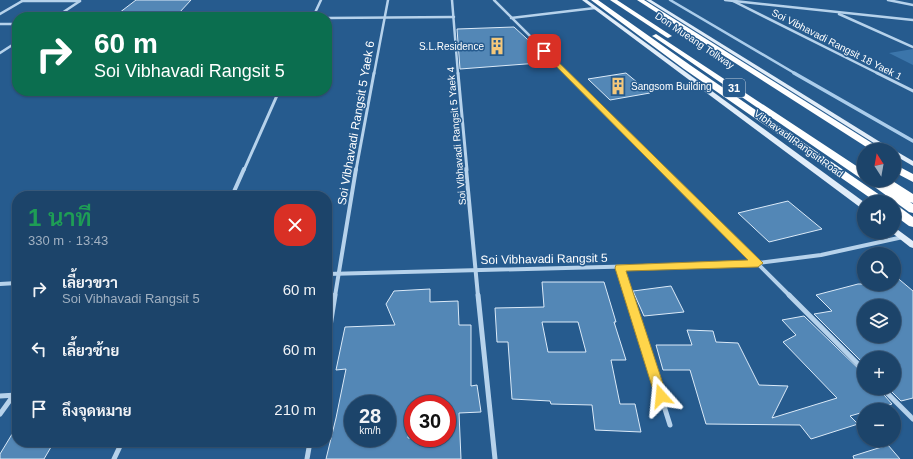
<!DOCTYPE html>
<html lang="th">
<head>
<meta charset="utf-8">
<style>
	body { margin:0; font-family:Helvetica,Sarabun,sans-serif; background:#294e72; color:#f1f3f6; height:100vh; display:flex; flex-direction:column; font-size:15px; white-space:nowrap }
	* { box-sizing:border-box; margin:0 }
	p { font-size:13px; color:#a0b0c1 }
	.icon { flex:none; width:22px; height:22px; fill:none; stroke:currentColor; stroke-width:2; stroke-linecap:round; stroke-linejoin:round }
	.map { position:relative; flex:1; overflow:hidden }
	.drawer { position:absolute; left:12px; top:191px; width:320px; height:256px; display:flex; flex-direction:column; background:#1c446a; border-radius:16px; box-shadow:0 1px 3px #0004,0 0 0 1px #3a5c7e }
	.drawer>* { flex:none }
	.top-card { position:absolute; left:12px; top:12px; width:320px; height:84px; border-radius:16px; box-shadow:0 1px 3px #0004,0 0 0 1px #3a5c7e; background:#0b6e4f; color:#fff; overflow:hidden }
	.needle { width:26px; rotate:349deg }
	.buttons { position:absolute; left:857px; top:143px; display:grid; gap:8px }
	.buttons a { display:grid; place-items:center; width:44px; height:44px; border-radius:50%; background:#1c446a; box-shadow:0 1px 3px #0004,0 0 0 1px #3a5c7e; font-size:20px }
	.speed { position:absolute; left:344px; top:395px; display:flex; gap:8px; font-size:20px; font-weight:700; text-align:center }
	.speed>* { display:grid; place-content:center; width:52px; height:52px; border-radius:50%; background:#1c446a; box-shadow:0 1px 3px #0004,0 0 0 1px #3a5c7e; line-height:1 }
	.speed small { font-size:10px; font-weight:400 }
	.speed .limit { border:6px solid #d22; background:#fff; color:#111 }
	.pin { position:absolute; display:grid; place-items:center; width:34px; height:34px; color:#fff; margin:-17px; border-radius:8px; box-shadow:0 2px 6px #0006 }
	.me { position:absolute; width:44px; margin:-22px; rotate:342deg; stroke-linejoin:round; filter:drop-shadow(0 0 3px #0008) }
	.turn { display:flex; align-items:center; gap:14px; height:84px; padding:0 16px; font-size:18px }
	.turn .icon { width:52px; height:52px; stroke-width:2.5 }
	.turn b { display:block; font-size:28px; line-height:34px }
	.round { display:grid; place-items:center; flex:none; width:42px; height:42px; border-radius:16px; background:#294e72 }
	.overview { display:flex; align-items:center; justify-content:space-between; height:68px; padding:0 16px }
	h1 { font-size:24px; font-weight:600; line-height:30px; color:#1e9e55 }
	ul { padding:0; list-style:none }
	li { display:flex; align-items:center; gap:12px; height:60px; padding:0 16px }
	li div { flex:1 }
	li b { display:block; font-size:15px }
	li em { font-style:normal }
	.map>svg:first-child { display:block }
</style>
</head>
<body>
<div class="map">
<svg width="913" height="459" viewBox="0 0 913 459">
	<rect width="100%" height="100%" fill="#265b8e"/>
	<!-- green -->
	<path fill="#3b75aa" d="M913,49V65L889,53Z"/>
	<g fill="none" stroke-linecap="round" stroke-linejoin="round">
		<!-- stream-far1 -->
		<path stroke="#abcdeb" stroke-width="2.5" d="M670,0L796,74"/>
		<!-- stream -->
		<path stroke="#abcdeb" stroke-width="3.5" d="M794,73L913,141"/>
	</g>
	<!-- building -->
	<g fill="#5387b6" stroke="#dbeaf8" fill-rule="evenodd">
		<path d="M136,0H191L179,13H119Z"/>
		<path d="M514,27L552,62L460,69L457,29Z"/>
		<path d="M626,73L650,93L610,100L588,79Z"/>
		<path d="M788,201L822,229L769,242L738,213Z"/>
		<path d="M894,275L913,291V398L901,401L888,388H894V358H864V364L814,314L832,311L816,295L858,284H894ZM864,306H894V336H864Z"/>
		<path d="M542,282H604L616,322H614L626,360H611L620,404H635L641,432L595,430L592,405L551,404L550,401L512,399L508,342H497L495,308L544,307ZM542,322H578L586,352H548Z"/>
		<path d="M671,286L684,312L644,316L633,291Z"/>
		<path d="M430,289V302L458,301L459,325H471V386L477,385L481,412L459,413L461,459H326L336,418L346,369L336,370L345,327L395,325L386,304L394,291ZM441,402V404H447V438H408L410,404ZM353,404H387V438H353Z"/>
		<path d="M804,316L864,374V388H878L892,404L871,410H864V412L850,416L858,424L811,439L800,425L706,424L690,370H663L656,345H692L687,330L713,331L716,342L738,343L759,385L788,386L772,418L837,398L783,342L796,335L782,320Z"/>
		<path d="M17,426V442H54L44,459H0V454Z"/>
		<path d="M888,445L900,459H854L853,456Z"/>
	</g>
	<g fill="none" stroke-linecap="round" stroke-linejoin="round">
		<!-- street-far3 -->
		<g stroke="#b6d2eb" stroke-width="2.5">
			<path d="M452,0L458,74"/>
			<path d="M494,0L568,74"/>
			<path d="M725,0L913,20"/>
			<path d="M888,0L913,5"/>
			<path d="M22,1H80"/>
			<path d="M733,1L879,74"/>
			<path d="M0,14L24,0"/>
			<path d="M839,14L913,47"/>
			<path d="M56,17L80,1"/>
			<path d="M313,17L321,0"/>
			<path d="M327,18L454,17"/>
			<path d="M511,18L595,8"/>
			<path d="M0,24H17"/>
			<path d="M0,53L17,42"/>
			<path d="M374,74L388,0"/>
		</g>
		<!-- street-far2 -->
		<g stroke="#b6d2eb" stroke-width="3">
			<path d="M458,73L467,170"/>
			<path d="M567,73L664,170"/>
			<path d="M877,73L913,91"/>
			<path d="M244,170L279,91"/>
			<path d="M356,170L374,73"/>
		</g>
		<!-- street-far1 -->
		<g stroke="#b6d2eb" stroke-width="4">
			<path d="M466,169L478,296"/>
			<path d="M663,169L790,296"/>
			<path d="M232,196L244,169"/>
			<path d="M620,267L629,296"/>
			<path d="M327,274L758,263L821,255L903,237"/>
			<path d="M0,284L17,283"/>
			<path d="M335,296L356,169"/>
		</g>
		<!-- street -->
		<g stroke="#b6d2eb" stroke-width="5">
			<path d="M478,295L495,459"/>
			<path d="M629,295L670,425"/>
			<path d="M789,295L864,370"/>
			<path d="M327,345L335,295"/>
			<path d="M882,388L913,419"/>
			<path d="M0,396L17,395"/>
			<path d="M0,414L13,396"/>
			<path d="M114,459L122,442"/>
			<path d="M307,459L310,442"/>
		</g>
		<!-- secondary -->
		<g fill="#e1edf9" fill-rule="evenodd">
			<path d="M582,0H587L864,202V208H861Z"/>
			<path d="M646,0H651L893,150H885Z"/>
			<path d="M894,150L913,161V166L894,155Z"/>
			<path d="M894,227L913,241V248L910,247L891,232H894Z"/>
		</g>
		<!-- highway -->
		<g fill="#fff" fill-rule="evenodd">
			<path d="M591,0H598L690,65L890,202H876L684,69Z"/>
			<path d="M610,0H617L672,36L668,38L666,37Z"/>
			<path d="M637,0H644L883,150H871Z"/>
			<path d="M656,34L864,171V179L860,178L654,37L652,36Z"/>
			<path d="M894,164L913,174V182L894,172Z"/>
			<path d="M865,180H877L880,182L879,180H891L913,194V203L910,202L913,204V213L909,212Z"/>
			<path d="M894,205L898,206L913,217V227L909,226L894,215Z"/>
		</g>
	</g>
	<!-- route -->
	<path fill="#ffd54a" stroke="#a68a30" d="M542,50H546L763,263L758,267L626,271L667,396L665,400L661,402L657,400L655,396L615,268L616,265L748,260L542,52Z"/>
	<!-- icons -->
	<defs>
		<g id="building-bare" transform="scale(1.38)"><path d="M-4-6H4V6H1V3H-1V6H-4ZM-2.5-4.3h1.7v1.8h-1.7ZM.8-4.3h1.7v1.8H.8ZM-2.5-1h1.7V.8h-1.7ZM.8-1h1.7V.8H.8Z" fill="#f4c87b" stroke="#265b8e" stroke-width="2.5" paint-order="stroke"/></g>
	</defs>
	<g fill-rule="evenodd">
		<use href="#building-bare" x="497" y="46"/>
		<use href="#building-bare" x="618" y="86"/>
	</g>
	<g text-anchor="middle" stroke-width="3" stroke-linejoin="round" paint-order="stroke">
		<!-- far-street labels -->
		<g font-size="10" fill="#fff" stroke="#265b8e">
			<text transform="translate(695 40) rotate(34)" y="4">Don Mueang Tollway</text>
			<text transform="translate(837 44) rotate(27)" y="4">Soi Vibhavadi Rangsit 18 Yaek 1</text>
			<text transform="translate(456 136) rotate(-95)" y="4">Soi Vibhavadi Rangsit 5 Yaek 4</text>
			<text transform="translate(799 143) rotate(36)" y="4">Vibhavadi Rangsit Road</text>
		</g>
		<!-- far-poi labels -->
		<g font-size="10" fill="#fff" stroke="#265b8e" text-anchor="end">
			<text x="484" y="50">S.L.Residence</text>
			<text x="631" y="90" text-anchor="start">Sangsom Building</text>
		</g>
		<!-- shield labels -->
		<rect fill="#265b8e" stroke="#becedd" stroke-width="1" x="723" y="79" width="22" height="18" rx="3"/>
		<g font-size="11" font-weight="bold" fill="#fff">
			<text x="734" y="92">31</text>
		</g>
		<!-- street labels -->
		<g font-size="12" fill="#fff" stroke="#265b8e">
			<text transform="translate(356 123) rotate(-80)" y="4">Soi Vibhavadi Rangsit 5 Yaek 6</text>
			<text transform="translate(544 259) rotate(-1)" y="4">Soi Vibhavadi Rangsit 5</text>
		</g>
	</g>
</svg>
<div class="buttons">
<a><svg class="needle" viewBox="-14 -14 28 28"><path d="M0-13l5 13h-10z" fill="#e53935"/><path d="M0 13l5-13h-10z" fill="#a0b0c1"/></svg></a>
<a><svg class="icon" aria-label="sound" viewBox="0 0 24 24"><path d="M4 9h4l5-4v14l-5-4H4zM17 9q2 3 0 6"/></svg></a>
<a><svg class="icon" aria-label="search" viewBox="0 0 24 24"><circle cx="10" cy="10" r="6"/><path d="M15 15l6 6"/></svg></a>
<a><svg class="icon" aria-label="layers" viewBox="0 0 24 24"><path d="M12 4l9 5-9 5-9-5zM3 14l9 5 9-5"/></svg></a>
<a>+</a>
<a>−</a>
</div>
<div class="speed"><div>28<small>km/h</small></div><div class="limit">30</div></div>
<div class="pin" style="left:544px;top:51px;background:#d93025"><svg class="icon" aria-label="arrive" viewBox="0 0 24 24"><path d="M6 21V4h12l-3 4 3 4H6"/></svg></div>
<svg class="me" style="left:661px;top:396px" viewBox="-20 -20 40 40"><path d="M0-17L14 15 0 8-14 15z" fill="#ffd54a" stroke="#fff" stroke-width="4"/></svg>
<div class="top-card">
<div class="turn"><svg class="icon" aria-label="right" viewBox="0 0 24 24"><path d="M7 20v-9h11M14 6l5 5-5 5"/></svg><div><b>60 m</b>Soi Vibhavadi Rangsit 5</div></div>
</div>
<section class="drawer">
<div class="overview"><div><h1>1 นาที</h1><p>330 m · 13:43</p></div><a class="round" style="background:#d93025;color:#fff"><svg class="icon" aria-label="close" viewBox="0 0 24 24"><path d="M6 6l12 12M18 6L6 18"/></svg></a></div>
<ul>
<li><svg class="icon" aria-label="right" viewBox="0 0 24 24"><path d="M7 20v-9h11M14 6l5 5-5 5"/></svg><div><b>เลี้ยวขวา</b><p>Soi Vibhavadi Rangsit 5</p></div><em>60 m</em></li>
<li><svg class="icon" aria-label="left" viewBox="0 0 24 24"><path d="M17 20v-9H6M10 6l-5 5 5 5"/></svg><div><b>เลี้ยวซ้าย</b></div><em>60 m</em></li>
<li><svg class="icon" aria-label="arrive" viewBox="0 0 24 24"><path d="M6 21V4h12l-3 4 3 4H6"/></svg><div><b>ถึงจุดหมาย</b></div><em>210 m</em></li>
</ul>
</section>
</div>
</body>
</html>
